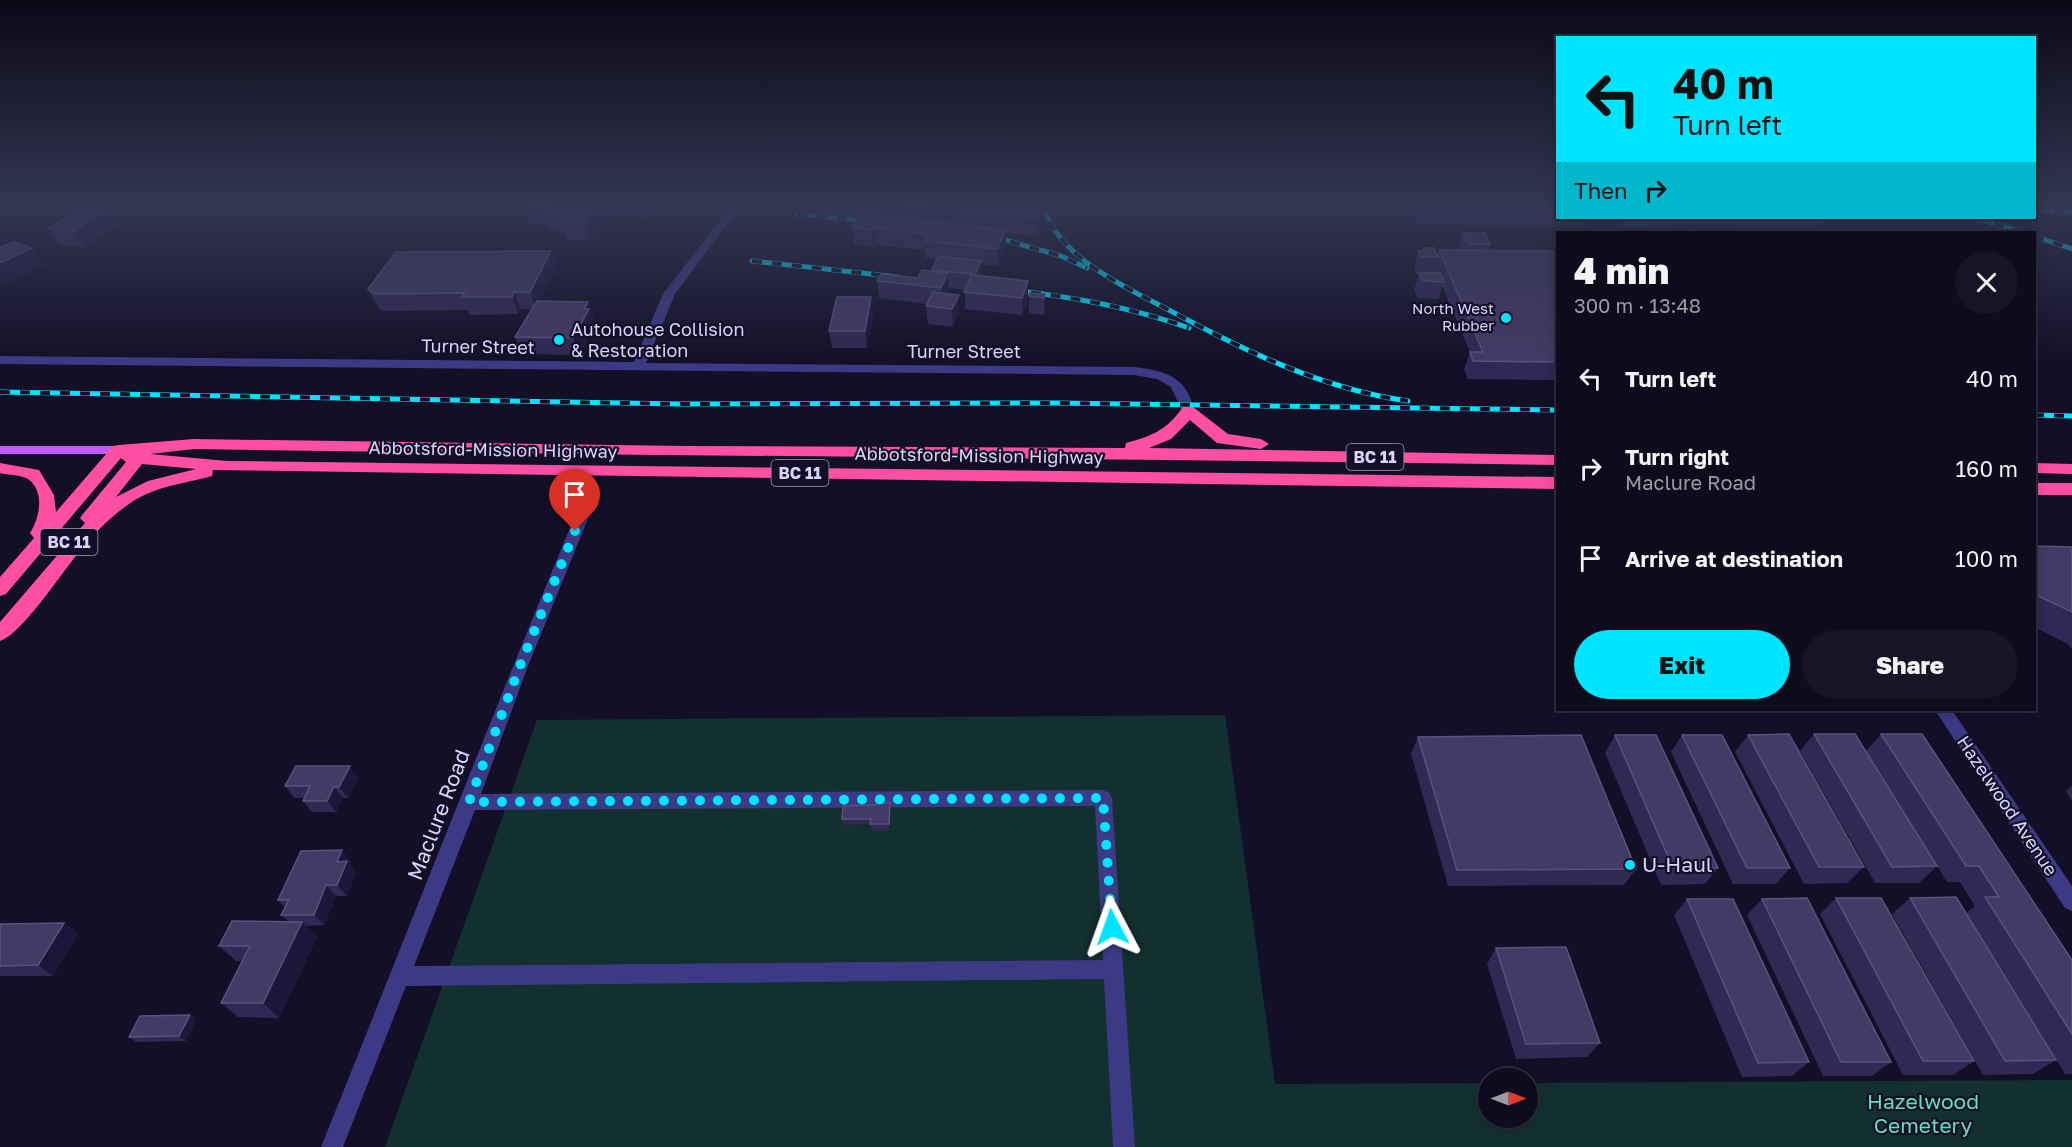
<!DOCTYPE html>
<html lang="en">
<head>
<meta charset="utf-8">
<style>
	body { margin:0; font-family:"Golos Text",sans-serif; background:#171425; color:#f1f3f6; height:100vh; display:flex; flex-direction:column; font-size:22px; white-space:nowrap }
	* { box-sizing:border-box; margin:0 }
	p { font-size:20px; color:#9b9ba3 }
	.icon { flex:none; width:33px; height:33px; fill:none; stroke:currentColor; stroke-width:2; stroke-linecap:round; stroke-linejoin:round }
	.map { position:relative; flex:1; overflow:hidden }
	.sheet { position:absolute; left:1556px; top:231px; width:480px; height:480px; display:flex; flex-direction:column; background:#0e0b1c; border-radius:0px; box-shadow:0 3px 15px #0003,0 0 0 2px #2e2b3b }
	.sheet>* { flex:none }
	.hud { position:absolute; left:1556px; top:36px; width:480px; height:183px; border-radius:0px; box-shadow:0 3px 15px #0003,0 0 0 2px #2e2b3b; background:#00e5ff; color:#111; overflow:hidden }
	.needle { width:39px; rotate:90deg }
	.controls { position:absolute; left:1478px; top:1068px; display:grid; gap:12px }
	.controls a { display:grid; place-items:center; width:60px; height:60px; border-radius:50%; background:#0e0b1c; box-shadow:0 3px 15px #0003,0 0 0 2px #2e2b3b; font-size:30px }
	.pin { position:absolute; display:grid; place-items:center; width:51px; height:51px; color:#fff; margin:-62px -26px; border-radius:50% 50% 50% 0; rotate:-45deg; box-shadow:0 0 6px #0007 }
	.pin .icon { rotate:45deg }
	.me { position:absolute; width:66px; margin:-33px; rotate:356deg; stroke-linejoin:round; filter:drop-shadow(0 0 4px #0008) }
	.turn { display:flex; align-items:center; gap:21px; height:126px; padding:0 18px; font-size:27px }
	.turn .icon { width:78px; height:78px; stroke-width:2.5 }
	.turn b { display:block; font-size:42px; line-height:51px }
	.then { display:flex; align-items:center; height:57px; padding:0 18px; background:#0003; gap:12px; font-size:22px }
	.round { display:grid; place-items:center; flex:none; width:63px; height:63px; border-radius:32px; background:#171425 }
	.head { display:flex; align-items:center; justify-content:space-between; height:102px; padding:0 18px }
	h1 { font-size:36px; font-weight:800; line-height:45px }
	.primary-button { display:flex; gap:12px; margin-top:auto; padding:12px 18px }
	.primary-button a { flex:1; height:69px; border-radius:36px; background:#00e5ff; color:#111; font-size:24px; font-weight:800; line-height:69px; text-align:center }
	.primary-button a+a { background:#171425; color:#f1f3f6 }
	ul { padding:0; list-style:none }
	li { display:flex; align-items:center; gap:18px; height:90px; padding:0 18px }
	li div { flex:1 }
	li b { display:block; font-size:22px }
	li em { font-style:normal }
	.map>svg:first-child { display:block }
</style>
</head>
<body>
<div class="map">
<svg width="2072" height="1147" viewBox="0 0 2072 1147">
	<rect width="100%" height="100%" fill="#130f26"/>
	<!-- green -->
	<path fill="#12302f" d="M1225,715L1275,1084L1488,1083V1118H1527V1083L2072,1080V1147H385L537,720Z"/>
	<g fill="none" stroke-linecap="round" stroke-linejoin="round">
		<!-- minor -->
		<g fill="#3d3a85" fill-rule="evenodd">
			<path d="M733,203H743L675,294L646,363L1134,367C1166,371 1186,376 1194,410L1188,414L1183,413L1171,387L1157,379L1134,375L0,364V356L634,362L663,294Z"/>
			<path d="M1691,218L1812,220L1836,218L1812,226L1691,224L1624,227L1619,224L1624,221Z"/>
			<path d="M589,494L596,499L528,666L481,794L1103,790L1109,793L1112,798L1135,1147H1113L1104,979L406,986L343,1147H321C408,931 492,714 582,499ZM1095,806L1103,960L414,966L475,810Z"/>
			<path d="M1935,710H1952L2072,886V911L2065,908Z"/>
		</g>
		<!-- major -->
		<path fill="#c25bff" fill-rule="evenodd" d="M0,446H119L126,450L119,454H0Z"/>
		<!-- highway -->
		<g fill="#ff4fa3" fill-rule="evenodd">
			<path d="M1188,405L1193,407L1228,434L1261,439L1269,444L1261,449L1217,443L1190,420L1171,439L1149,448L1557,455V465C1103,458 648,456 194,449L150,454L227,461L1557,477V489L213,470L212,476C183,484 154,486 129,504C110,517 94,534 79,552C63,571 21,635 0,641V622L85,523L80,518L83,514L126,462L121,458L6,594L0,596V577L34,538L30,533C39,519 46,492 28,479C22,475 8,475 0,473V463L39,470L54,495L56,512L113,446L119,445L194,439L685,446L1125,448L1126,443C1152,436 1167,430 1183,407ZM142,464L196,469L148,481L116,497Z"/>
			<path d="M2034,463L2072,464V474L2034,473Z"/>
			<rect x="2034" y="483" width="38" height="12"/>
		</g>
		<!-- rail casing -->
		<g stroke="#00e5ff" stroke-width="5">
			<g id="rail">
				<path d="M1042,203C1057,257 1122,285 1167,309C1243,350 1322,389 1408,401"/>
				<path d="M2034,210L2072,212"/>
				<path d="M797,214L872,221"/>
				<path d="M1975,218L2022,232"/>
				<path d="M991,236L1061,256L1087,268"/>
				<path d="M2034,236L2072,249"/>
				<path d="M752,261L898,277"/>
				<path d="M1011,290C1072,297 1131,307 1189,328"/>
				<path d="M0,392L680,404L1056,403L1557,410"/>
				<path d="M2034,415L2072,416"/>
			</g>
		</g>
		<!-- rail -->
		<use href="#rail" stroke="#130f26" stroke-width="4" stroke-dasharray="10" stroke-linecap="butt"/>
	</g>
	<!-- wall -->
	<g fill="#312854">
		<path d="M524,203H656V204L650,219H641L640,215L639,217H602L591,240H567L564,231H548L546,223H527L522,207Z"/>
		<path d="M793,203H1035L1041,229L1038,236L1006,233V246L998,266L981,264V276L1028,298L1022,315L965,309V290L949,288L947,294L959,295V313L953,327L928,324L926,306L928,304L879,298L877,281L918,278L932,271L937,259L926,258L925,250L876,245V241L873,247L864,246V244L863,246L854,245L852,228L858,218L794,211Z"/>
		<path d="M1409,203H1557V218H1590L1586,226L1417,224Z"/>
		<path d="M118,225L85,248L60,245L49,228Z"/>
		<path d="M1463,233L1490,244L1489,250L1557,251V380L1468,379L1464,369L1470,352L1442,286L1439,299L1418,298L1414,290L1419,274H1416L1414,268L1418,251H1423V248L1437,256L1439,250H1458Z"/>
		<path d="M551,251L557,268L540,301L594,319L593,321L595,326L579,355L522,354L515,337L532,309H521L518,314L469,315L468,310L382,311L377,306L368,289Z"/>
		<path d="M1045,294V311L1044,315L1029,313V296Z"/>
		<path d="M873,314L867,348H832L829,331Z"/>
		<path d="M2034,546L2072,547V649L2068,644L2034,627Z"/>
		<path d="M1814,734L1937,866L1919,883H1875L1800,751Z"/>
		<path d="M1881,734L2072,960V1074H2065L1966,913L1975,906L1960,882H1947L1866,751Z"/>
		<path d="M1615,735L1718,868L1705,884L1661,885L1605,753Z"/>
		<path d="M1682,735L1790,868L1776,884H1733L1671,752Z"/>
		<path d="M1748,735L1864,867L1847,883L1804,884L1735,752Z"/>
		<path d="M1418,737L1636,869L1624,885L1448,886L1411,754Z"/>
		<path d="M358,777L348,798H343L336,812H312L303,801L304,798H294L285,786Z"/>
		<path d="M2072,786V801L2066,791Z"/>
		<path d="M890,803L891,809L889,830H871L870,824L843,825L842,819L876,805Z"/>
		<path d="M351,861L350,864L356,872L347,896H336L324,925L306,926L317,937L279,1018L238,1017L221,1003L242,961H236L219,946L288,921L281,915L285,908L278,900Z"/>
		<path d="M1836,898L1974,1061L1953,1075H1903L1820,914Z"/>
		<path d="M1910,898L2056,1060L2033,1074L1983,1075L1892,914Z"/>
		<path d="M1687,899L1809,1062L1792,1076L1742,1077L1674,915Z"/>
		<path d="M1762,899L1891,1062L1872,1076H1823L1747,915Z"/>
		<path d="M64,923L78,934L53,976H0V924Z"/>
		<path d="M1496,948L1600,1043L1587,1057L1516,1059L1487,964Z"/>
		<path d="M190,1015L196,1020L186,1041L136,1042L129,1037Z"/>
	</g>
	<!-- shaded-wall -->
	<g fill="#1d163a">
		<path d="M596,203H598L602,217L591,240L586,223Z"/>
		<path d="M635,203H636L640,215L639,217Z"/>
		<path d="M646,203L656,204L650,219Z"/>
		<path d="M108,209L118,225L85,248L74,231Z"/>
		<path d="M1041,212V229L1038,236V219Z"/>
		<path d="M869,213L871,230L862,229L864,244L863,246L861,229Z"/>
		<path d="M879,214L881,229L874,228L876,241L873,247L871,230Z"/>
		<path d="M1006,230V246L998,266L997,249Z"/>
		<path d="M32,248L44,265L1,286L0,263Z"/>
		<path d="M551,251L557,268L536,309L530,292Z"/>
		<path d="M981,261V277L975,275Z"/>
		<path d="M948,273L949,290L942,305L941,288Z"/>
		<path d="M1028,281V298L1022,315V298Z"/>
		<path d="M514,292L521,309L518,314L512,297Z"/>
		<path d="M1045,294V311L1044,315V298Z"/>
		<path d="M959,295V313L953,327L952,309Z"/>
		<path d="M871,297L873,314L867,348L865,331Z"/>
		<path d="M588,302L594,319L593,321L595,326L579,355L573,338L584,309Z"/>
		<path d="M350,766L358,777L348,798L339,787Z"/>
		<path d="M334,787L343,798L336,812L327,801Z"/>
		<path d="M890,803L891,809L889,830V824Z"/>
		<path d="M342,850L351,861L350,864L356,872L347,896L337,885V862Z"/>
		<path d="M326,885L336,896L324,925L314,915Z"/>
		<path d="M302,922L317,937L279,1018L263,1003Z"/>
		<path d="M64,923L78,934L53,976L38,965Z"/>
		<path d="M190,1015L196,1020L186,1041L179,1036Z"/>
	</g>
	<!-- building -->
	<g fill="#433a66" stroke="#5a527e" stroke-width="1.5">
		<path d="M524,203H596L586,223H562L566,215H543L547,206L522,207Z"/>
		<path d="M874,203H1035L1041,212L1038,219Z"/>
		<path d="M1419,203H1557V209L1421,208Z"/>
		<path d="M83,206L108,209L74,231L49,228Z"/>
		<path d="M861,212L869,213L861,229L852,228Z"/>
		<path d="M871,213L879,214L871,230L862,229Z"/>
		<path d="M881,216L1006,230L997,249L924,241L928,234L874,228Z"/>
		<path d="M1463,233H1485L1490,244H1469Z"/>
		<path d="M14,242L32,248L0,263V247Z"/>
		<path d="M1423,248H1434L1438,257H1421L1418,251H1425Z"/>
		<path d="M1439,250L1557,251V362L1473,361L1470,352H1483Z"/>
		<path d="M551,251L530,292H514L512,297H462L465,293L374,294L368,289L396,252Z"/>
		<path d="M938,256L981,261L975,275L1028,281L1022,298L964,292L972,274L932,270Z"/>
		<path d="M922,270L948,273L941,288L877,281L881,274L918,278Z"/>
		<path d="M1419,273H1440L1444,282L1423,281Z"/>
		<path d="M933,292L959,295L952,309L926,306Z"/>
		<path d="M1030,293L1045,294L1044,298L1029,296Z"/>
		<path d="M837,297H871L865,331H829Z"/>
		<path d="M537,301L588,302L584,309H589L573,338L515,337Z"/>
		<path d="M2034,546L2072,547V612L2034,594Z"/>
		<path d="M1789,734L1864,867H1819L1748,735Z"/>
		<path d="M1814,734H1855L1937,866L1892,867Z"/>
		<path d="M1881,734H1922L2072,960V1034L1985,897H1999L1979,866H1966Z"/>
		<path d="M1581,735L1636,869L1457,870L1418,737Z"/>
		<path d="M1615,735H1656L1718,868H1673Z"/>
		<path d="M1682,735H1722L1790,868H1747Z"/>
		<path d="M296,766H350L339,787H334L327,801H303L310,786H285Z"/>
		<path d="M876,803H890L889,824H870L871,819H842L843,806L876,805Z"/>
		<path d="M342,850L337,862L347,861L337,885H326L314,915H281L289,900H278L301,851Z"/>
		<path d="M1956,897L2056,1060L2005,1061L1910,898Z"/>
		<path d="M1807,898L1891,1062H1841L1762,899Z"/>
		<path d="M1836,898H1881L1974,1061H1923Z"/>
		<path d="M1687,899H1733L1809,1062L1758,1063Z"/>
		<path d="M232,921L302,922L263,1003H221L250,946H219Z"/>
		<path d="M64,923L38,965L0,966V924Z"/>
		<path d="M1566,947L1600,1043L1526,1044L1496,948Z"/>
		<path d="M190,1015L179,1036L129,1037L140,1016Z"/>
	</g>
	<!-- sky -->
	<linearGradient id="sky" x2="0" y2="1"><stop stop-color="#0a0815"/><stop offset="0.56" stop-color="#333752"/><stop offset="1" stop-color="#333752" stop-opacity="0"/></linearGradient>
	<rect width="2072" height="364" fill="url(#sky)"/>
	<g fill="none" stroke-linecap="round" stroke-linejoin="round">
		<!-- route -->
		<path stroke="#00e5ff" stroke-width="10" stroke-dasharray="0 18" d="M575,531L520,666L469,802L1103,798L1112,927"/>
	</g>
	<!-- markers -->
	<g fill="#00e5ff" stroke="#130f26" stroke-width="2">
		<circle cx="1506" cy="318" r="6"/>
		<circle cx="559" cy="340" r="6"/>
		<circle cx="1630" cy="865" r="6"/>
	</g>
	<g text-anchor="middle" stroke-width="4.5" stroke-linejoin="round" paint-order="stroke">
		<!-- far-poi labels -->
		<g font-size="15" fill="#d9d4ff" stroke="#130f26" text-anchor="end">
			<text x="1494" y="314">North West<tspan x="1494" dy="17">Rubber</tspan></text>
		</g>
		<!-- shield labels -->
		<g fill="#130f26" stroke="#9e99be" stroke-width="1.5">
			<rect x="1346.5" y="444" width="57" height="26" rx="4.5"/>
			<rect x="771.5" y="460" width="57" height="26" rx="4.5"/>
			<rect x="40.5" y="529" width="57" height="26" rx="4.5"/>
		</g>
		<g font-size="16" font-weight="bold" fill="#d9d4ff">
			<text x="1375" y="463">BC 11</text>
			<text x="800" y="479">BC 11</text>
			<text x="69" y="548">BC 11</text>
		</g>
		<!-- poi labels -->
		<g font-size="18" fill="#d9d4ff" stroke="#130f26" text-anchor="start">
			<text x="571" y="336">Autohouse Collision<tspan x="571" dy="21">&amp; Restoration</tspan></text>
		</g>
		<!-- street labels -->
		<g font-size="18" fill="#d9d4ff" stroke="#130f26">
			<text transform="translate(478 347) rotate(1)" y="6">Turner Street</text>
			<text x="964" y="358">Turner Street</text>
			<text transform="translate(493 450) rotate(1)" y="6">Abbotsford-Mission Highway</text>
			<text transform="translate(979 456) rotate(1)" y="6">Abbotsford-Mission Highway</text>
			<text transform="translate(2007 806) rotate(56)" y="6">Hazelwood Avenue</text>
		</g>
		<!-- near-street labels -->
		<g font-size="21" fill="#d9d4ff" stroke="#130f26">
			<text transform="translate(439 815) rotate(-69)" y="7">Maclure Road</text>
		</g>
		<!-- near-poi labels -->
		<g font-size="21" fill="#d9d4ff" stroke="#130f26" text-anchor="start">
			<text x="1642" y="872">U-Haul</text>
		</g>
		<!-- near-park labels -->
		<g font-size="21" fill="#5fe0c0" stroke="#130f26">
			<text x="1923" y="1109">Hazelwood<tspan x="1923" dy="24">Cemetery</tspan></text>
		</g>
	</g>
</svg>
<div class="controls">
<a><svg class="needle" viewBox="-14 -14 28 28"><path d="M0-13l5 13h-10z" fill="#e53935"/><path d="M0 13l5-13h-10z" fill="#9b9ba3"/></svg></a>
</div>
<div class="pin" style="left:575px;top:531px;background:#d93025"><svg class="icon" aria-label="arrive" viewBox="0 0 24 24"><path d="M6 21V4h12l-3 4 3 4H6"/></svg></div>
<svg class="me" style="left:1112px;top:927px" viewBox="-20 -20 40 40"><path d="M0-17L14 15 0 8-14 15z" fill="#00e5ff" stroke="#fff" stroke-width="4"/></svg>
<div class="hud">
<div class="turn"><svg class="icon" aria-label="left" viewBox="0 0 24 24"><path d="M17 20v-9H6M10 6l-5 5 5 5"/></svg><div><b>40 m</b>Turn left</div></div>
<div class="then">Then<svg class="icon" aria-label="right" viewBox="0 0 24 24"><path d="M7 20v-9h11M14 6l5 5-5 5"/></svg></div>
</div>
<section class="sheet">
<div class="head"><div><h1>4 min</h1><p>300 m · 13:48</p></div><a class="round"><svg class="icon" aria-label="close" viewBox="0 0 24 24"><path d="M6 6l12 12M18 6L6 18"/></svg></a></div>
<ul>
<li><svg class="icon" aria-label="left" viewBox="0 0 24 24"><path d="M17 20v-9H6M10 6l-5 5 5 5"/></svg><div><b>Turn left</b></div><em>40 m</em></li>
<li><svg class="icon" aria-label="right" viewBox="0 0 24 24"><path d="M7 20v-9h11M14 6l5 5-5 5"/></svg><div><b>Turn right</b><p>Maclure Road</p></div><em>160 m</em></li>
<li><svg class="icon" aria-label="arrive" viewBox="0 0 24 24"><path d="M6 21V4h12l-3 4 3 4H6"/></svg><div><b>Arrive at destination</b></div><em>100 m</em></li>
</ul>
<div class="primary-button"><a>Exit</a><a>Share</a></div>
</section>
</div>
</body>
</html>
